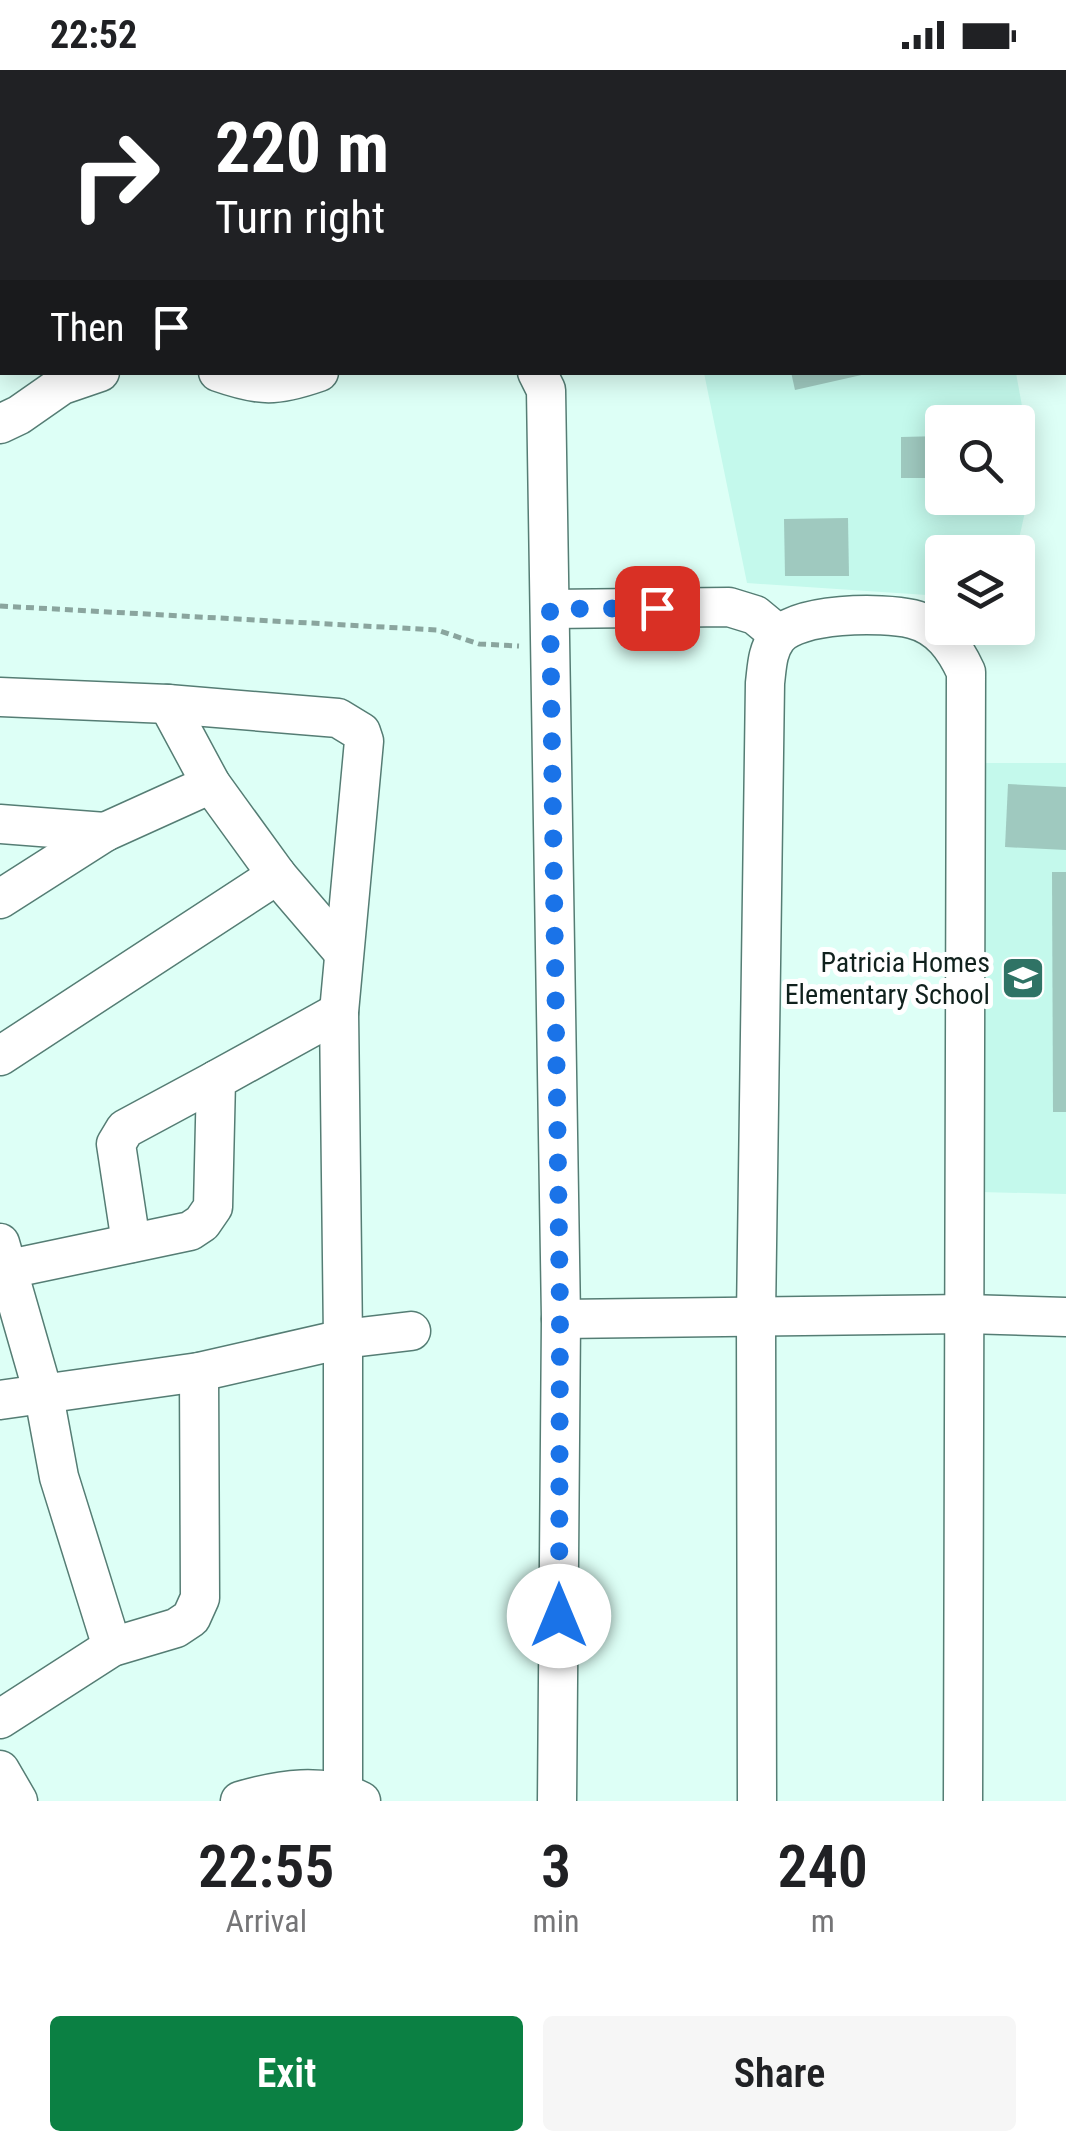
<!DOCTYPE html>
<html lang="en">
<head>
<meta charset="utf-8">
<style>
	body { margin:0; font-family:"Roboto Condensed",sans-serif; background:#f6f6f6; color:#202124; height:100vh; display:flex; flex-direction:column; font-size:38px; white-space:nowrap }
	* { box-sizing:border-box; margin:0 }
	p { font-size:32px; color:#757577 }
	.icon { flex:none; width:55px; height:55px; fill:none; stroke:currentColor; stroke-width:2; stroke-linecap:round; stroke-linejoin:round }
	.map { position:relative; height:1731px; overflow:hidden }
	.side { display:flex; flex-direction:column; background:#fff; flex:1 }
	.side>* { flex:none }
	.hud { position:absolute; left:0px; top:0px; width:1068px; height:305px; box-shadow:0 5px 25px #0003; background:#202124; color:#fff; overflow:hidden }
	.fabs { position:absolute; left:925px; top:335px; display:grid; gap:20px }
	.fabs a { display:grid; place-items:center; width:110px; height:110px; border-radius:10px; background:#fff; box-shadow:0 5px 25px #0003; font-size:50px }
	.pin { position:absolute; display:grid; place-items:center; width:85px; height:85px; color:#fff; margin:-42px; border-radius:20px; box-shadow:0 5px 15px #0006 }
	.me { position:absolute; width:110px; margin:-55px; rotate:0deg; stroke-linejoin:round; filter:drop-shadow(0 0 8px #0008) }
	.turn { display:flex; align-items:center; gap:35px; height:210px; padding:0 50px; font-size:45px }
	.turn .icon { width:130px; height:130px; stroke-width:2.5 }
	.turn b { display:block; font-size:70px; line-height:85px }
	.then { display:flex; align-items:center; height:95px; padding:0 50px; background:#0003; gap:20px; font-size:38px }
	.eta { display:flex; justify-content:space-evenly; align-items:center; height:170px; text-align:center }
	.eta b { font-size:60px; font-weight:600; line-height:70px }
	.cta { display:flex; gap:20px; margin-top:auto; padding:20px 50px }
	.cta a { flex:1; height:115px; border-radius:10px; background:#0b8043; color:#fff; font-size:40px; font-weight:600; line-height:115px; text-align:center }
	.cta a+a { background:#f6f6f6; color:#202124 }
	.status { display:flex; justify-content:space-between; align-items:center; height:70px; padding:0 50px; background:#fff; direction:ltr }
	.status svg { height:28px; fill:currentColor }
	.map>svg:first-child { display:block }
</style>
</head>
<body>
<div class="status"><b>22:52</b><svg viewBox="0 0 49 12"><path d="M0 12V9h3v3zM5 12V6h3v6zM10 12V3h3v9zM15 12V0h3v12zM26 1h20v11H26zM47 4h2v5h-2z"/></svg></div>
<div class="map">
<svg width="1066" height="1731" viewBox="0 0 1066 1731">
	<rect width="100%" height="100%" fill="#ddfff6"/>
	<!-- built -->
	<g fill="#c4f9ec" fill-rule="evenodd">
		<path d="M713,0H961L962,2H712Z"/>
		<path d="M999,0H1066V274L1065,2Z"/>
		<path d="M704,303H1016L1034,402L1016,482H942V526L747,513ZM942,352H1018V428H942Z"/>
		<path d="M981,693H1066V1124L980,1122Z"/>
	</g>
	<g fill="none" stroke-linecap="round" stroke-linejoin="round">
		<!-- stream -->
		<g stroke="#348373" stroke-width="9">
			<path d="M692,2L693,0"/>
			<path d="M0,276H2"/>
		</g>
	</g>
	<!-- building -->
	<g fill="#9fc9bf">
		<path d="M791,302H866V304L795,320Z"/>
		<path d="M942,366V408H901V367Z"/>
		<path d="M848,448L849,506H785L784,449Z"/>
		<path d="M1008,714L1066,717V780L1005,777Z"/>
		<path d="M1052,802H1066V1042H1053Z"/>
	</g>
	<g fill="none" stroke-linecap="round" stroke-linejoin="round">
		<!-- minor casing -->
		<g stroke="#557d74" stroke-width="41">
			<g id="minor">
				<path d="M218,302C261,317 276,317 319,302"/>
				<path d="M537,302L546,320L561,1249L557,1731"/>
				<path d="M0,354L19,345L62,315L100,302"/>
				<path d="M550,539L729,537L755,545L778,564"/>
				<path d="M0,627L168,634L338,648L361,662L364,671L339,942L343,1269V1722"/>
				<path d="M168,634L211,714L277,805L343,882"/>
				<path d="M0,754L105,762"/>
				<path d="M0,829L105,762L211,714"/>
				<path d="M0,986L277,805"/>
				<path d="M0,1173L44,1326L59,1407L112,1577"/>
				<path d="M131,1173L116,1074L125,1059L216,1010"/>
				<path d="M9,1199L190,1161L202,1153L213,1137L216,1010L339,942"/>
				<path d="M561,1249L966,1244L1066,1247"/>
				<path d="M0,1330L199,1302L343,1269L411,1261"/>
				<path d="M0,1649L112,1577L176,1558L191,1548L200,1528L199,1302"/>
				<path d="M0,1700L18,1731"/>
				<path d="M240,1731C280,1719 323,1712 361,1731"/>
				<path d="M757,1731L756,1246L765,613C767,597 767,581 777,568C796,542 883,542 912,549C940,556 955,578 966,602L963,1731"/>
			</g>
		</g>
		<!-- path -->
		<path stroke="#8aa59e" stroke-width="5" stroke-dasharray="8 5" stroke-linecap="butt" d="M0,536L437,560L479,574L519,576"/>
		<!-- minor -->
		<use href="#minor" stroke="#fff" stroke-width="38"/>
	</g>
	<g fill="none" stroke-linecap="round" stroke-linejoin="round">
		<!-- route -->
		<path stroke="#1a73e8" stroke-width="18" stroke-dasharray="0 32.4" d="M559,1546L560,1240L550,539L657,538"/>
	</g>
	<!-- icons -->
	<defs>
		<g id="school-square" transform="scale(2.25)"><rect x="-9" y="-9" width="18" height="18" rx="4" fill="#2f7365" stroke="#fff"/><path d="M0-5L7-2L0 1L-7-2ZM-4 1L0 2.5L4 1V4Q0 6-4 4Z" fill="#fff"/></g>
	</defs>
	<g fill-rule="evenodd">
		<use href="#school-square" x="1023" y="908"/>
	</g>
	<g text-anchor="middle" stroke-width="10" stroke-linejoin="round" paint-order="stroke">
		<!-- poi labels -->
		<g font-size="28" fill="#10211d" stroke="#fff" text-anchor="end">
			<text x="990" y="902">Patricia Homes<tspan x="990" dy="32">Elementary School</tspan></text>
		</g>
	</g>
</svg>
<div class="fabs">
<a><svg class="icon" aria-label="search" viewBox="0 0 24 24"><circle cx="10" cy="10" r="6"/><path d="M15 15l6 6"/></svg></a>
<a><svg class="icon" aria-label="layers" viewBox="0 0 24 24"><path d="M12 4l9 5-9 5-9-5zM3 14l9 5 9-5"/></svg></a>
</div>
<div class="pin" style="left:657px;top:538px;background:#d93025"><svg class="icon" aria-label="arrive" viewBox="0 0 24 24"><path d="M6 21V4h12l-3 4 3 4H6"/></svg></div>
<svg class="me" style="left:559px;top:1546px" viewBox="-20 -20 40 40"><circle r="19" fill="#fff"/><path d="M0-13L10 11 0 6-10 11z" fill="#1a73e8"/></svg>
<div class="hud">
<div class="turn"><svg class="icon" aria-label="right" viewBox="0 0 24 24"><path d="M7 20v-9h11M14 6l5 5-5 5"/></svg><div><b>220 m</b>Turn right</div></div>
<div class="then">Then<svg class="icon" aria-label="arrive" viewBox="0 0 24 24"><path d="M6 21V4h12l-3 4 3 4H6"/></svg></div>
</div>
</div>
<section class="side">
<div class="eta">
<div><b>22:55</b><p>Arrival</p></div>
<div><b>3</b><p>min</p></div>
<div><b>240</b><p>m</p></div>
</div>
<div class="cta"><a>Exit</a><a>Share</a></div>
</section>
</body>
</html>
